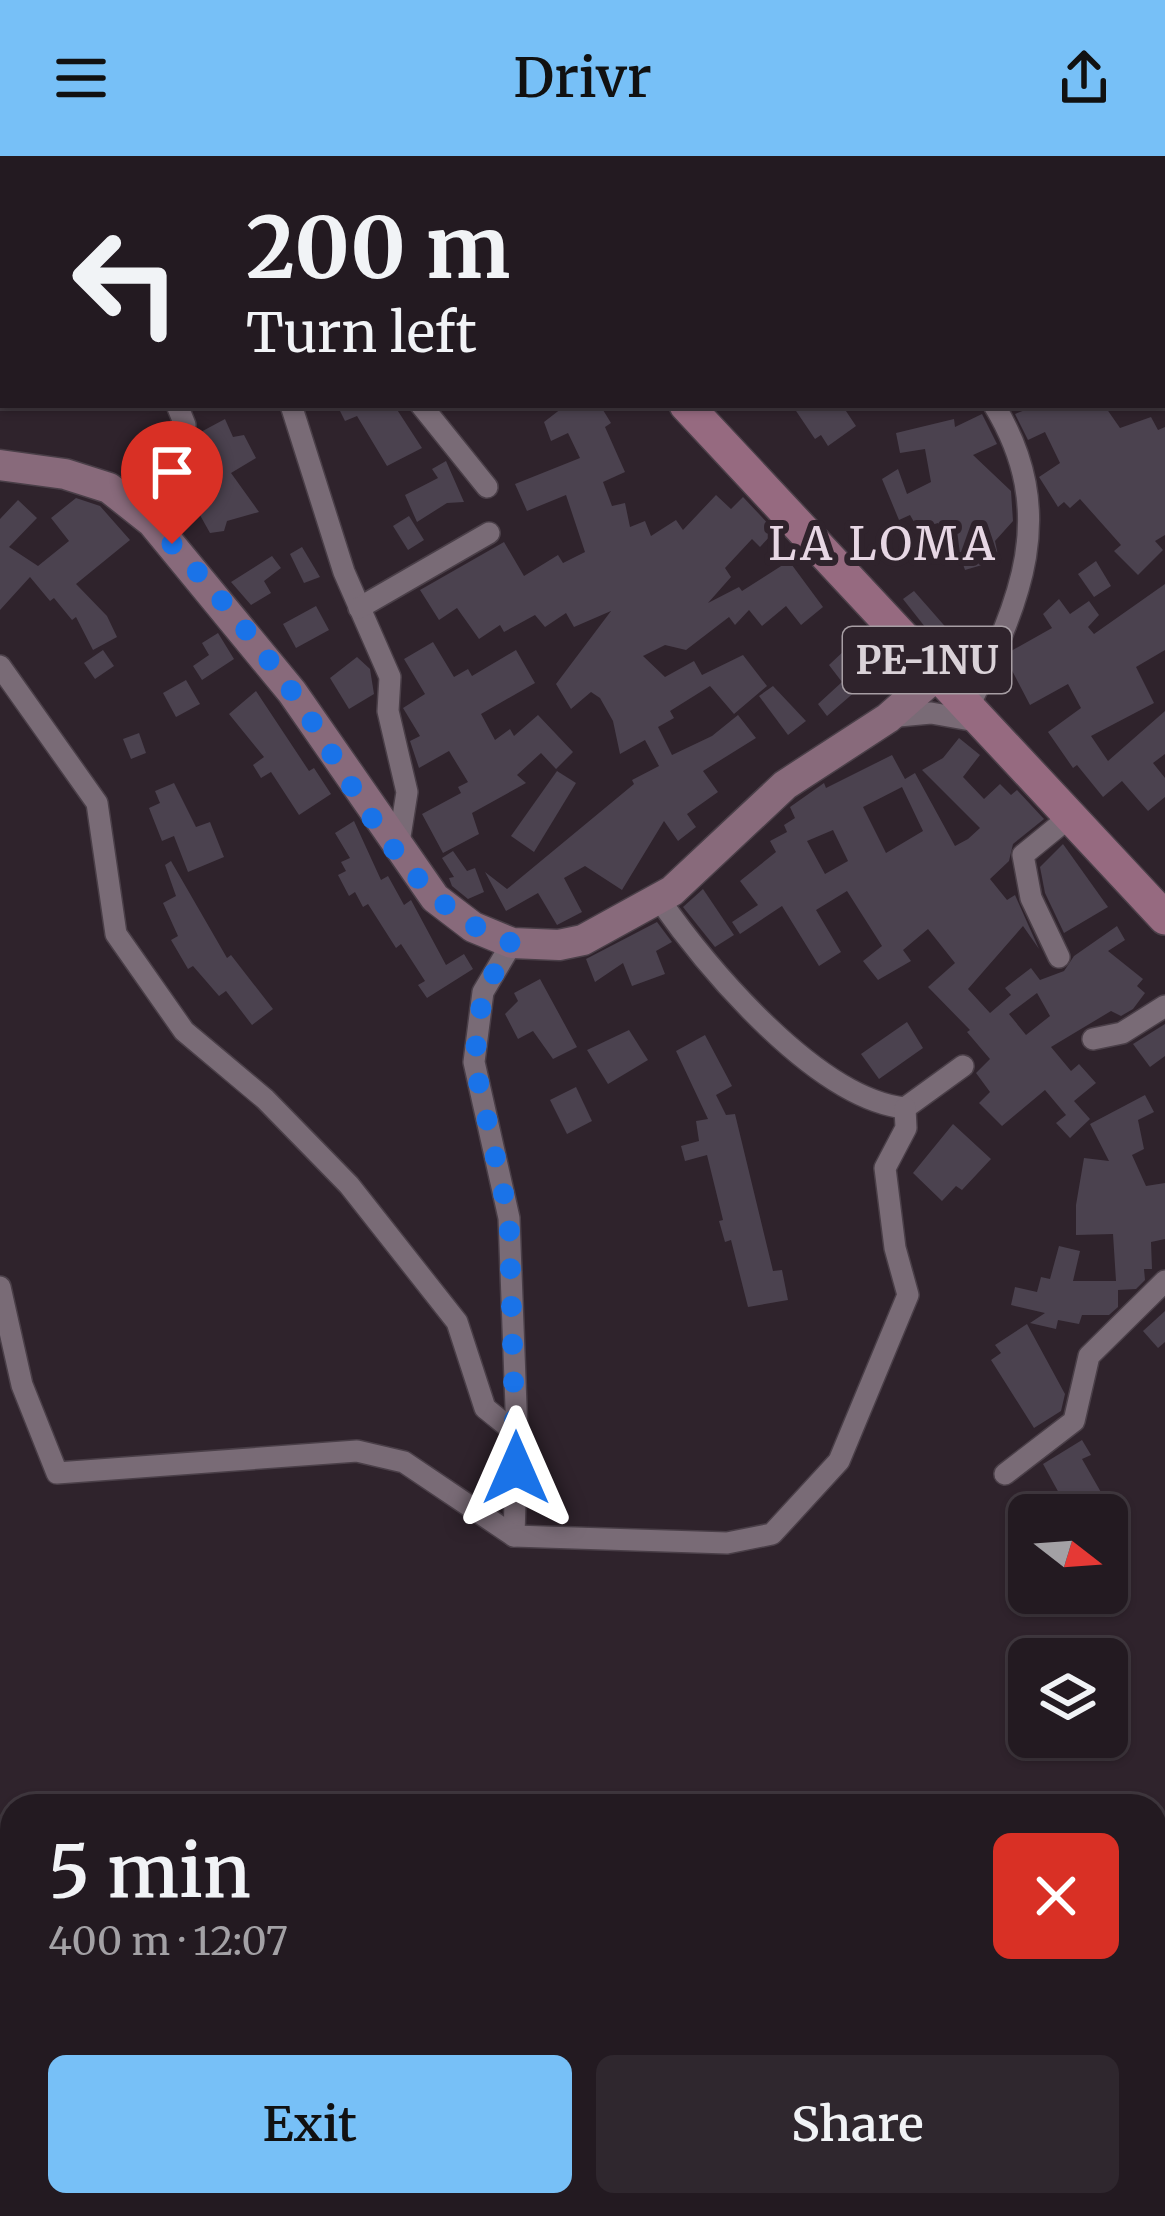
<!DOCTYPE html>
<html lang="en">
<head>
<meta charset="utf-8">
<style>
	body { margin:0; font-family:Merriweather,serif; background:#2f272e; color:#f1f3f6; height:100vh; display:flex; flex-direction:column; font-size:45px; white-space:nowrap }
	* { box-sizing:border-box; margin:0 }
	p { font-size:39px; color:#a3a1a5 }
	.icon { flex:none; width:66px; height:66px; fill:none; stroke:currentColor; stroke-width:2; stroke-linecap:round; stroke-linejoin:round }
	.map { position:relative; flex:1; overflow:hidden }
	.panel { position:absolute; left:0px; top:1638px; width:1167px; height:423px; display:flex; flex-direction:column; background:#231a21; border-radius:36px 36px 0 0; box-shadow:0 3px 9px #0004,0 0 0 3px #40383f }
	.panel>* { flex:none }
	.guide { position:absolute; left:0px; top:0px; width:1167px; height:252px; box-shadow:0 3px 9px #0004,0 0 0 3px #40383f; background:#231a21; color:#f1f3f6; overflow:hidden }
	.needle { width:78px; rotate:107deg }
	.tools { position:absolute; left:1008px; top:1338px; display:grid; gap:24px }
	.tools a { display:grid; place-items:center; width:120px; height:120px; border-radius:18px; background:#231a21; box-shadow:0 3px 9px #0004,0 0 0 3px #40383f; font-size:60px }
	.pin { position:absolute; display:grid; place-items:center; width:102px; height:102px; color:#fff; margin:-123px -51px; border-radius:50% 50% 50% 0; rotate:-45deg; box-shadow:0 0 12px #0007 }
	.pin .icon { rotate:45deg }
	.me { position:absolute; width:132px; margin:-66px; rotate:0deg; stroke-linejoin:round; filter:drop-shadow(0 0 9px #0008) }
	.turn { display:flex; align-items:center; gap:42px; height:252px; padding:0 48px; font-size:54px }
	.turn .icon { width:156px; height:156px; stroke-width:2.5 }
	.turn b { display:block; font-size:84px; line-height:102px }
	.round { display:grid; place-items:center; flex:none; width:126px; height:126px; border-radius:18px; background:#2f272e }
	.summary { display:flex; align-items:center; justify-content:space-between; height:204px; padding:0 48px }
	h1 { font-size:72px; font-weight:600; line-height:90px }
	.action { display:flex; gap:24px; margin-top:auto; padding:24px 48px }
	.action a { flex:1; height:138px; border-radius:18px; background:#77c0f7; color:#111; font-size:48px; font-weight:600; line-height:138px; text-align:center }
	.action a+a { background:#2f272e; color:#f1f3f6 }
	header { display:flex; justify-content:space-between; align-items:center; height:156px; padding:0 48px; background:#77c0f7; color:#111; font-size:54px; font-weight:600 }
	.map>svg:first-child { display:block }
</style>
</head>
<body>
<header><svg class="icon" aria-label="menu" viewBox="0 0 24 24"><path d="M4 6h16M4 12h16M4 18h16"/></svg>Drivr<svg class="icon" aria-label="share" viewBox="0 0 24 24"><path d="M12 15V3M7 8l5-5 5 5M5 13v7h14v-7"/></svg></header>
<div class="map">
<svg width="1165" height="2060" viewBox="0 0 1165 2060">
	<rect width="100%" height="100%" fill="#2f232c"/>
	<!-- water -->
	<g fill="#5e488d">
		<path d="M0,1698L12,1711V1759L0,1739Z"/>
		<path d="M0,1853L12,1862V1909L0,1898Z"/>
		<path d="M361,2049H470L475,2060H375Z"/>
	</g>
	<!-- building -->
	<g fill="#4b424f" fill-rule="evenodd">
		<path d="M337,249H394L422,292L387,310L357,260L345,265Z"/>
		<path d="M566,249H600L611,267L605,271L625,316L603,326L612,350L625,347L630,371L645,365L651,380L676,364L683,374L716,339L731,353L743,341L775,375L760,391L752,383L725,412L731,421L708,447L739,431L742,435L789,405L823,451L801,469L786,450L762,470L749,454L735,469L729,461L686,494L665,489L643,500L665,521L694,505L702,519L743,499L767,530L734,558L710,530L670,555L674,562L658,571L672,599L712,580L738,559L756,582L703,615L718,636L687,658L696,671L678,685L664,665L622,734L585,710L564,722L582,756L557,769L538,737L506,755L485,716L507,733L634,628L632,624L659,610L645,584L620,598L613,565L600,542L591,536L571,553L556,528L611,455L574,471L566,457L545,471L535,459L504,476L500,469L479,483L457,452L439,464L420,434L504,386L524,420L558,399L563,407L585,396L566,339L527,355L515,328L580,302L568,277L551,285L544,266Z"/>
		<path d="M792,249H842L856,270L828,290L821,279L815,283Z"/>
		<path d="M1038,249H1104L1120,272L1151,261L1158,274L1165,271V379L1155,385L1163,394L1138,419L1114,395L1121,389L1080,343L1070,352L1064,346L1058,351L1039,321L1060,307L1045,276L1028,284L1015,258Z"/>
		<path d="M982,258L997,288L973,299L1011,335L1013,365L995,385L999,404L965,414L956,388L950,391L938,367L918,373L910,359L899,364L882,323L898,313L907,338L931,326L925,293L900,297L896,277L954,263L955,271Z"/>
		<path d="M225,263L233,281L244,279L256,302L231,317L259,356L227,365L224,375L210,377L196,352L201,346L193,332L198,330L186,310L206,298L197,278Z"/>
		<path d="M446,305L464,346L447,347L417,366L405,339L438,322L432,313Z"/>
		<path d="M76,342L100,350L130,384L76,428L107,460L117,481L93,494L76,461L72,464L54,442L50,445L30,421L0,454V363L18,344L37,362L9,391L38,410L69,385L51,362Z"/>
		<path d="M409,360L424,384L408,394L393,370Z"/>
		<path d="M302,391L320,421L304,427L290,398Z"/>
		<path d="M272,400L281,412L264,425L271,437L251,449L231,426Z"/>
		<path d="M1096,405L1111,430L1094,441L1078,418Z"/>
		<path d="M1165,428V494L1136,511L1154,547L1091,580L1108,605L1165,555V598L1153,607L1165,622V641L1148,655L1122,625L1103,641L1077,609L1073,612L1048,576L1081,552L1068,528L1030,549L1007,505L1011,495L1052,472L1043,458L1059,443L1070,458L1089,445L1099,459L1088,471L1094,478Z"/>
		<path d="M914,435L957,484L944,495L903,443Z"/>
		<path d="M316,450L329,474L296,492L283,468Z"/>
		<path d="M864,476L885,498L859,522L864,528L827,560L818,548L842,526L829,509Z"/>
		<path d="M218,477L234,503L202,524L193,510L209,499L202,487Z"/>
		<path d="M433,486L454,521L468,513L472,520L516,494L535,527L481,558L495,584L510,573L514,580L538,559L573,596L556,613L541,597L517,619L526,627L472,657L479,678L443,697L422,658L461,637L458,631L468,626L449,595L419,612L410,585L420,580L403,552L425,538L404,503Z"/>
		<path d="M103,494L114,510L95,523L84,507Z"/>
		<path d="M357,501L370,513L374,538L349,553L330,522Z"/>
		<path d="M186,524L200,548L176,561L163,537Z"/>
		<path d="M773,530L806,565L788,579L759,540Z"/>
		<path d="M256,535L309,615L314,612L331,638L299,659L271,616L261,622L253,609L264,601L229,558Z"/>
		<path d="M139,577L146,597L131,603L123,583Z"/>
		<path d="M959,582L980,599L963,621L984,643L1000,628L1011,639L1017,634L1044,663L1013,688L1009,705L990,723L1007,744L1015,739L1039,793L1023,770L968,833L990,857L1011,839L1005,832L1031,812L1040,824L1064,815L1074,800L1117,770L1125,784L1108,795L1143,823L1137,830L1145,837L1133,853L1121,860L1111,855L1051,891L1071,915L1079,908L1096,927L1074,945L1090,963L1070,982L1056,967L1066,959L1045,934L1002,970L979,947L990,936L976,917L990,903L967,876L970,874L928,831L955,807L928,773L903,794L911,805L878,824L863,805L882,790L847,735L816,754L841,796L819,810L782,750L740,778L732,766L758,749L740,725L776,696L770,685L787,676L784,669L795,662L790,651L824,627L826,632L892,599L905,623L915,617L955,690L968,683L980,672L922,614L943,602ZM902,631L923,675L886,697L863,651ZM833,674L848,705L825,718L807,685ZM1037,837L1050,860L1026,879L1009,858Z"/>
		<path d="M557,615L576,627L534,696L511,680Z"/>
		<path d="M174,627L196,671L210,666L224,701L188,716L174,680L162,685L149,652L160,647L155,635Z"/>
		<path d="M354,665L381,724L388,720L404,749L411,744L446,809L464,798L473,813L427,842L418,829L425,825L401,788L396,792L368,748L363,751L355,736L349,740L338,719L346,715L341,706L350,702L335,677Z"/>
		<path d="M1063,688L1108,751L1064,777L1045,737L1040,711Z"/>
		<path d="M453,695L467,715L475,712L484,736L468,743L452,730L449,722L454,721L442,702Z"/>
		<path d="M171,705L227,802L231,799L273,853L252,869L226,835L219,840L193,810L188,813L171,784L178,780L163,747L176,740L165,709Z"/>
		<path d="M703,733L734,779L715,791L683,751Z"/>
		<path d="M657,766L672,786L656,795L665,818L632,830L623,807L595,826L586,803Z"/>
		<path d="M540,823L577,891L553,903L533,875L518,883L505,858L518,845L514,837Z"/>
		<path d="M907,866L923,892L879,923L861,898Z"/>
		<path d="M1165,868V900L1150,911L1133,888Z"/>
		<path d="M629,874L648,904L608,928L587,894Z"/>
		<path d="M705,879L732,930L716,939L726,959L735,958L773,1115L782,1114L788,1144L748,1151L731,1084L725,1086L719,1065L723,1064L707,999L685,1005L681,990L699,985L696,965L708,963L676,895Z"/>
		<path d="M576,931L592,965L567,978L550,944Z"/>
		<path d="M1145,939L1154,956L1138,964L1144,993L1132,999L1146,1030L1165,1027V1083L1151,1086L1152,1113H1144L1145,1124L1136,1133L1118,1134V1151L1109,1159H1082L1079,1168L1058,1164L1056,1173L1030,1167L1045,1157L1011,1149L1015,1131L1037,1136L1041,1121L1050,1123L1059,1090L1080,1095L1073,1125H1116L1113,1078L1076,1079V1049L1084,1002L1109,1005L1090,968Z"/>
		<path d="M953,968L991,1003L962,1034L956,1030L942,1045L913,1017Z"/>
		<path d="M1165,1155V1186L1158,1192L1143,1175Z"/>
		<path d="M1027,1168L1065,1238L1061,1255L1034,1272L991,1204L1001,1197L995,1189Z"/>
		<path d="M1082,1284L1091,1299L1082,1303L1102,1338L1107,1335L1126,1377L1107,1386V1359H1071L1043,1308Z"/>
	</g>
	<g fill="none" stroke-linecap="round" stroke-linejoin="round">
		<!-- street casing -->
		<g stroke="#4a3f48" stroke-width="24">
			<g id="street">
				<path d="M330,0V3"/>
				<path d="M759,0L763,3"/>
				<path d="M945,0L946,3"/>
				<path d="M277,3L287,0"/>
				<path d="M862,3L866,0"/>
				<path d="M0,123L3,124"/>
				<path d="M291,249L344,416L390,521L388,555L407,636L398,693"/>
				<path d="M421,249L487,331"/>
				<path d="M152,366L165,305L185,269L177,249"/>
				<path d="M359,452L489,377"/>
				<path d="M0,510L97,647L116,778L184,875L265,943L349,1029L457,1166L485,1252L517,1278"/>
				<path d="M970,548C1020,445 1060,358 994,249"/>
				<path d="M888,561L931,557L976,565"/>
				<path d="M659,743C708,813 817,943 905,952L963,910"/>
				<path d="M512,787L483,836L474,906L509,1062L517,1278L514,1380"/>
				<path d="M1059,801L1031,742L1023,699L1072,659"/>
				<path d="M1093,883L1122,877L1165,850"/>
				<path d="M0,1131L22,1229L57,1317L357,1295L404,1306L514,1380L727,1387L772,1378L839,1305L908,1139L895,1092L885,1012L906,972L905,952"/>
				<path d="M1005,1318L1074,1265L1089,1200L1165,1125"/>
			</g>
		</g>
		<!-- secondary casing -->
		<g stroke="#4a3f48" stroke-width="33">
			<path id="secondary" d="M0,309L65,318L109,332L152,366L292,536L435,742L473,771L512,787L559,789L583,784L672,735L785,629L888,562L939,517"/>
		</g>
		<!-- primary casing -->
		<g stroke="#4a3f48" stroke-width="36">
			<g id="primary">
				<path d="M451,0L453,3"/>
				<path d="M686,249L1165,762"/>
			</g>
		</g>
		<!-- street -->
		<use href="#street" stroke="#796b76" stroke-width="21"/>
		<!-- secondary -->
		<use href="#secondary" stroke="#886a7b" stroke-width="30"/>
		<!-- primary -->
		<use href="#primary" stroke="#966a80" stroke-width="33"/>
	</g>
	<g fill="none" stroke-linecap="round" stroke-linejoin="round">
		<!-- route -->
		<path stroke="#1a73e8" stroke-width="21" stroke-dasharray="0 37.8" d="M172,388C215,434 256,485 293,537C353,623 406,753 512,787L483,836L474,906L509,1062L516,1312"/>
	</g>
	<g text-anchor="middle" stroke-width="12" stroke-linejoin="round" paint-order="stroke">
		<!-- shield labels -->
		<rect fill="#2f232c" stroke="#a79ea4" stroke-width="3" x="843" y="471" width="168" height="66" rx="9"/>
		<g font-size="39" font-weight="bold" fill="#dad2d8">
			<text x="927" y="518">PE-1NU</text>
		</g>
		<!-- neighbourhood labels -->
		<g font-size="45" letter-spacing="3" fill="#e7d7e4" stroke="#2f232c">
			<text x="883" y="404">LA LOMA</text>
		</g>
	</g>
</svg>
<div class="tools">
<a><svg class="needle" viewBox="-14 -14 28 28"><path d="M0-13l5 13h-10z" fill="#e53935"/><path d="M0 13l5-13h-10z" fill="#a3a1a5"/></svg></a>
<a><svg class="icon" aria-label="layers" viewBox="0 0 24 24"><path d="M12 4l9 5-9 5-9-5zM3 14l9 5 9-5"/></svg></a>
</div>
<div class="pin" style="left:172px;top:388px;background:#d93025"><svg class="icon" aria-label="arrive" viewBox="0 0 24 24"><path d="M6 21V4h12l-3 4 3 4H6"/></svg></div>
<svg class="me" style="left:516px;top:1312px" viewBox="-20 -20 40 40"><path d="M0-17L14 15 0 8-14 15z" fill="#1a73e8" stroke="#fff" stroke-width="4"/></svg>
<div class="guide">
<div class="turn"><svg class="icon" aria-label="left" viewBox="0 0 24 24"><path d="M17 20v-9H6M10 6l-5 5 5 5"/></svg><div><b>200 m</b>Turn left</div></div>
</div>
<section class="panel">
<div class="summary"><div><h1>5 min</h1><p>400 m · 12:07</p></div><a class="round" style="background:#d93025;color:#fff"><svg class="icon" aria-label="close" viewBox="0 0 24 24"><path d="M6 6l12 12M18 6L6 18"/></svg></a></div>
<div class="action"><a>Exit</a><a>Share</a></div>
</section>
</div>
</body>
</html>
